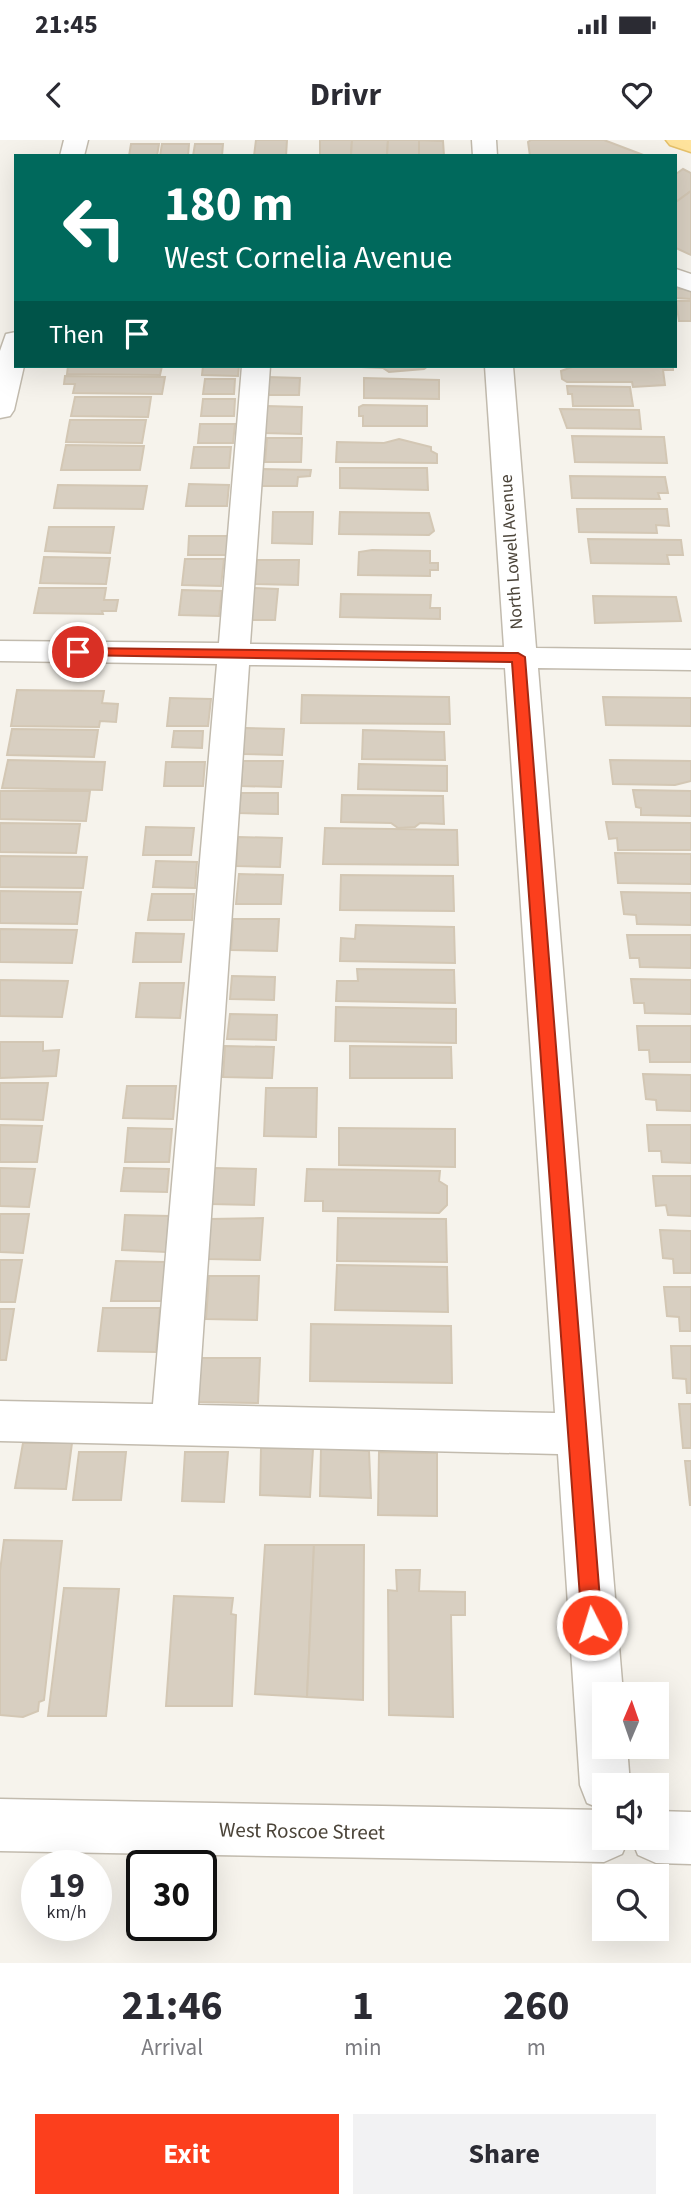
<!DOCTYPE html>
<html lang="en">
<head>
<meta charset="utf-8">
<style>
	body { margin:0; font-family:"Source Sans 3",sans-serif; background:#f2f2f3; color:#2b2b33; height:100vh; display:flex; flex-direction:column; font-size:26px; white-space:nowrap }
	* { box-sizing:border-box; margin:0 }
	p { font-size:23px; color:#7c7c81 }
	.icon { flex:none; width:38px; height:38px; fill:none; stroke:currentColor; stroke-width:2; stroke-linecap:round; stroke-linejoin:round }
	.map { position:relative; height:1823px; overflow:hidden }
	.details { display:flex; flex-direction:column; background:#fff; flex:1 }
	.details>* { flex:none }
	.hud { position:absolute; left:14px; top:14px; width:663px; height:214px; border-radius:0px; box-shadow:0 7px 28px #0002; background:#00695c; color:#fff; overflow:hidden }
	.needle { width:46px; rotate:2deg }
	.buttons { position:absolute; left:592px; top:1542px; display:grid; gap:14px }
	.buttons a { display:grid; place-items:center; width:77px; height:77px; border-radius:0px; background:#fff; box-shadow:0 7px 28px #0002; font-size:35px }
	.speed { position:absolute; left:21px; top:1710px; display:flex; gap:14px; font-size:35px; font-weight:700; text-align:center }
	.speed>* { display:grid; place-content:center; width:91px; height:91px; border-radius:50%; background:#fff; box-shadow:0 7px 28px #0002; line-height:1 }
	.speed small { font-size:18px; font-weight:400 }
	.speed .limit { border:4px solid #111; border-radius:10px; background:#fff; color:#111 }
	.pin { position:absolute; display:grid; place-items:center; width:60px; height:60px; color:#fff; margin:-30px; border:4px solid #fff; border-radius:50%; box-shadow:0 2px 7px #0007 }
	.me { position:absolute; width:77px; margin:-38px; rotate:355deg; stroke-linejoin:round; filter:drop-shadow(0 0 5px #0008) }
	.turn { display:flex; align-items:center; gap:24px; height:147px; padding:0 35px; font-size:32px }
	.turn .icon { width:91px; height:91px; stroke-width:2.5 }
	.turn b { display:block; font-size:49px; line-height:60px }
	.then { display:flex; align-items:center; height:66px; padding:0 35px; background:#0003; gap:14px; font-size:26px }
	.eta { display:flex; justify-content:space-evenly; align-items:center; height:119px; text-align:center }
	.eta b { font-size:42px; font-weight:700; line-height:49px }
	.cta { display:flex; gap:14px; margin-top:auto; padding:14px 35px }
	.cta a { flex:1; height:80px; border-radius:0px; background:#fc3f1d; color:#fff; font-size:28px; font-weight:700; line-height:80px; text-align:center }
	.cta a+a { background:#f2f2f3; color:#2b2b33 }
	.status { display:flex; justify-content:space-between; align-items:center; height:49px; padding:0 35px; background:#fff; direction:ltr }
	.status svg { height:19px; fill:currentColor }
	header { display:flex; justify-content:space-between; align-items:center; height:91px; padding:0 35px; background:#fff; font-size:32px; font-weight:700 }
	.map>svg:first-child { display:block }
</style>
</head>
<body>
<div class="status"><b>21:45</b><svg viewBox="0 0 49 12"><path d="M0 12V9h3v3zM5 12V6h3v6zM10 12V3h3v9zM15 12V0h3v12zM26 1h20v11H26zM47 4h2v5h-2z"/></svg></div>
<header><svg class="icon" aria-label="back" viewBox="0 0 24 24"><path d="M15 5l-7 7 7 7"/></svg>Drivr<svg class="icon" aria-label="heart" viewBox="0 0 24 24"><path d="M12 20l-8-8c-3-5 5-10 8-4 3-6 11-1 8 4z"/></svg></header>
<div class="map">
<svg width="691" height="1823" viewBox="0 0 691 1823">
	<rect width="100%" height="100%" fill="#f6f3ec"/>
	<!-- building -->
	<g fill="#d8cfc1" stroke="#d3c7b4" stroke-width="2">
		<path d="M256,0H287L286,16H254Z"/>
		<path d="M320,0H352L351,16H320Z"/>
		<path d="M352,0H388L387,16H351Z"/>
		<path d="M388,0H419V16H387Z"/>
		<path d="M419,0L443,1L444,16H419Z"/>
		<path d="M531,0H604L646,16H530L528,2Z"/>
		<path d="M131,4H159L157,16H129Z"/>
		<path d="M162,4H189L188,16H160Z"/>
		<path d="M195,4H223L222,16H193Z"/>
		<path d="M683,29L691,33V51L676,62V34Z"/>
		<path d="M691,51V115L676,108V62Z"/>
		<path d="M676,149H691V159L676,158Z"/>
		<path d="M676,161H691V181H679Z"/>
		<path d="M68,226H162L160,235L67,234Z"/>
		<path d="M203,226H239L238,236L202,235Z"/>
		<path d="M339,226H428L424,229L389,232L383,228Z"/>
		<path d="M575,226H673V230H663L665,245L633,247L632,242H567L562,239L561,231Z"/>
		<path d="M65,236L165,237L162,254L73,253L75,244H64Z"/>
		<path d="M267,237L300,238L299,255H265Z"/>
		<path d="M364,238L439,240V259L364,258Z"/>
		<path d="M205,239H235L234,254H203Z"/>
		<path d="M567,246L630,247L633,266H573L572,254H568Z"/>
		<path d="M75,257H151L148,277L71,276Z"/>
		<path d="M203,259H235L234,276H201Z"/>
		<path d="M363,265L427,266V286H363V276H359V267Z"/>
		<path d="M267,266L302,267L301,294L264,293Z"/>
		<path d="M560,269L639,270L641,289L567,288Z"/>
		<path d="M70,280H146L142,303L66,302Z"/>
		<path d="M200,284H235L233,303H198Z"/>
		<path d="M572,296L664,297L667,323L575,322Z"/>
		<path d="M267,298H302L301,322H265Z"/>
		<path d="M399,299L431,307V311L437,314V323L336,322L337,302L384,303Z"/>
		<path d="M66,305L144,306L140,330H61Z"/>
		<path d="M194,307H231L229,328H191Z"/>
		<path d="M340,328H427L428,350L340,348Z"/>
		<path d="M262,329L311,330L310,336L298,337L297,346H261Z"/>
		<path d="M570,336L665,337L668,353H658L660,359L572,358Z"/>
		<path d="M189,344L229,345L227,366H186Z"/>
		<path d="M58,345L147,346L143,369L54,368Z"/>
		<path d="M577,369H667L669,386L656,385L657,393L579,392Z"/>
		<path d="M273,372H313L312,404L272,403Z"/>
		<path d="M340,372L429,373L434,391L429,395L339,394Z"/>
		<path d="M49,387H114L110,413L45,411Z"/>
		<path d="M189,396H231L229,415H188Z"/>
		<path d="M588,399L681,400L683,415H667L669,424L591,423Z"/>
		<path d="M372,410L430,411V423H438V430H430V436L358,435L359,412Z"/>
		<path d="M44,417L110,418L106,444L40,443Z"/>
		<path d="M185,419H224L221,446L182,445Z"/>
		<path d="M257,420H299L298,445L255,444Z"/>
		<path d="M39,448H106L104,460H118L116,471H102L103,474L34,473Z"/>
		<path d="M251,448L278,449L275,480H248Z"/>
		<path d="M182,450L222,451L219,476L179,475Z"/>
		<path d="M341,454L431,455L430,468H440V479L340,477Z"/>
		<path d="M593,456L676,457L681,481L595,483Z"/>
		<path d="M17,550L104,551L102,563L118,564L116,582L100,581L99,587L11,586Z"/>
		<path d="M302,555L449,557L450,584L301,583Z"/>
		<path d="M603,557L691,558V586L606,585Z"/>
		<path d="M170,558L211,559L208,586H167Z"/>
		<path d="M245,588L284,589L282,615L243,614Z"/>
		<path d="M12,589L98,590L94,617L7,615Z"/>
		<path d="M363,590L444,592L445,620L362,619Z"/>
		<path d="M174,591H203L202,608L172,607Z"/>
		<path d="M8,620L105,622L102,650L2,648Z"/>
		<path d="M610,620L691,621V641L675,645L613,644Z"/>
		<path d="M243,621H283L281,647L241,646Z"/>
		<path d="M166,622H205L203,646H164Z"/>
		<path d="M359,624L447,626V651L358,649Z"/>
		<path d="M633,650L691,651V676L641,675V668L636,667Z"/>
		<path d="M0,651H90L86,681L0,679Z"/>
		<path d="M241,653H278V674L239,673Z"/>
		<path d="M342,655L443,656L444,684L420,683L415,687L398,688L391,683L341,682Z"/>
		<path d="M606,682L691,683V710H618L617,698L609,699Z"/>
		<path d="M0,683L80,684L76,713L0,712Z"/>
		<path d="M146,687L194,688L191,715H143Z"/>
		<path d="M325,688L457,690L458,725L323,724Z"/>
		<path d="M238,697L282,698L280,727L236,726Z"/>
		<path d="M615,713L691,714V744L618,743Z"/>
		<path d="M0,716L87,717L83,748L0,747Z"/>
		<path d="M156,721L197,722L195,748L153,747Z"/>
		<path d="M239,734L283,735L281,764H236Z"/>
		<path d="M341,735L453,736L454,771L340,770Z"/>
		<path d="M0,751L81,752L77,784L0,783Z"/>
		<path d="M621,752L691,753V785L637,784L636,775L624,774Z"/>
		<path d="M152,754H194L192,780H148Z"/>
		<path d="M233,779H279L277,811L231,810Z"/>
		<path d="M356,785L454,787L455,823L340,821L341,798L355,799Z"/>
		<path d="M0,789L77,790L72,823L0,822Z"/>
		<path d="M136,793L184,794L181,822H133Z"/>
		<path d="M627,795H691V828L640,827L639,818H630Z"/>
		<path d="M357,829L454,830L455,863L336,861L337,841H358Z"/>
		<path d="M232,836L275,837L274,860L230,859Z"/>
		<path d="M631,839L691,840V874L645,873L644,863H634Z"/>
		<path d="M0,840L68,841L62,877L0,876Z"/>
		<path d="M140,843H184L180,878L136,877Z"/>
		<path d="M336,867L456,869V903L335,901Z"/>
		<path d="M230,874L277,875L276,900L227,899Z"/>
		<path d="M637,886H691V922H650L649,910H639Z"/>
		<path d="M0,902H43V911L59,910L56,936L0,938Z"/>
		<path d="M225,906L274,907L272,938L223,937Z"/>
		<path d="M350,906L451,907L452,938H350Z"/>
		<path d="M643,934L691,935V971L657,970L656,960L646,959Z"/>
		<path d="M0,943H48L43,980L0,979Z"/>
		<path d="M127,946H176L173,979L123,978Z"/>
		<path d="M266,948H317L316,997L264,996Z"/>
		<path d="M0,985L42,986L37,1022H0Z"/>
		<path d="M647,985H691V1023L662,1022L661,1011H649Z"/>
		<path d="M128,988L172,989L169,1022H125Z"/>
		<path d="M339,988L455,989V1027L339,1025Z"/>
		<path d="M0,1028L35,1029L29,1067L0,1066Z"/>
		<path d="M124,1028L169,1029L167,1052L121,1051Z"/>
		<path d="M214,1028L256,1029L254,1065L211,1064Z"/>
		<path d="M307,1029L440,1031L439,1041L447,1046V1065L439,1073L323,1071V1061H305Z"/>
		<path d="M653,1036H691V1076L668,1075L666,1065L656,1066Z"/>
		<path d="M0,1074H29L23,1113L0,1112Z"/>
		<path d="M125,1075L169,1076L166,1112L122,1110Z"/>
		<path d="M263,1078L260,1120L208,1119L210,1079Z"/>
		<path d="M338,1078L446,1079L447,1122L337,1121Z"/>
		<path d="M660,1090L691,1091V1133H674L673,1119L663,1118Z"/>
		<path d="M0,1120H22L15,1162H0Z"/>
		<path d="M116,1121L165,1122L162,1161H111Z"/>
		<path d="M337,1125L447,1127L448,1172L335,1170Z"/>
		<path d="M209,1136H259L257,1180L206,1179Z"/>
		<path d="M664,1147H691V1191H680L679,1177L667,1176Z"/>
		<path d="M103,1168H160L156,1212L98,1211Z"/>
		<path d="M0,1169H14L6,1220H0Z"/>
		<path d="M311,1184L451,1186L452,1243L310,1241Z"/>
		<path d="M671,1206H691V1253H687L686,1239L673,1238Z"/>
		<path d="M200,1218H260L258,1263L196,1262Z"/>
		<path d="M679,1264H691V1308H683Z"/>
		<path d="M23,1303H72L66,1349L15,1348Z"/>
		<path d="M261,1308L313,1309L310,1357L260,1355Z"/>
		<path d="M321,1308L369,1311L371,1358L320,1356Z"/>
		<path d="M79,1312H126L121,1360H73Z"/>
		<path d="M185,1312H228L224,1362L182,1361Z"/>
		<path d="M379,1312L437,1313V1376L378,1375Z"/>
		<path d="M685,1321H691V1365H690Z"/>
		<path d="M4,1400L62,1401L44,1560L39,1562L38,1571L23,1577L0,1575V1431Z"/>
		<path d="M265,1405H314L307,1557L255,1554Z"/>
		<path d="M314,1405H364L363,1560L307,1557Z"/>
		<path d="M396,1430H420L419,1451L465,1452V1475H451L453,1577L389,1575L388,1450L397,1451Z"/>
		<path d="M64,1448L119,1449L106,1576H48Z"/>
		<path d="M174,1456L233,1458L231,1474L236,1475L232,1566H166Z"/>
	</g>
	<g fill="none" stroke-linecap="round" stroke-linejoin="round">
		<!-- minor casing -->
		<g stroke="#c2bbae" stroke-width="3">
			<g id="minor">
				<path d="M64,0H88L84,16H60Z"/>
				<path d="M472,0H496L497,16H473Z"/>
				<path d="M676,129L691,134V151L676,146Z"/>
				<path d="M16,192V226H24L14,270L10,276L0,278V211L6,194Z"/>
				<path d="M242,226H270L250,504L504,507L485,226H513L536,508L691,510V530L538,528L623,1554H604V1606H627L630,1645H604V1670L587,1663L580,1645L558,1314L0,1301V1261L153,1264L217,524L0,521V501L219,503ZM249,525L505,528L555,1273L198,1265Z"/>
				<path d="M0,1659L604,1670V1698H629L622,1714L604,1722L0,1711Z"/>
				<path d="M656,1671L691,1672V1724L656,1723L638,1715L631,1698H656Z"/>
			</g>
		</g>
		<!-- major casing -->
		<g stroke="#e6c16a" stroke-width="3">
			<path id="major" d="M666,0H691V12L670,5Z"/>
		</g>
		<!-- minor -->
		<use href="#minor" fill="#fff" fill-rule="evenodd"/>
		<!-- major -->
		<use href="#major" fill="#ffe39c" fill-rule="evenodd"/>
	</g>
	<!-- route -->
	<path fill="#fc3f1d" stroke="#a42913" stroke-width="2" d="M78,508L518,513L525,517L602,1485L599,1491L592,1494L585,1491L582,1485L512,522L74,515V509Z"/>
	<g text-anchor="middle" stroke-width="5" stroke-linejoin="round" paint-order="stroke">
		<!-- street labels -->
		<g font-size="18" fill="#4b4439" stroke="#fff">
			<text transform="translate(511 412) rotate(-94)" y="6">North Lowell Avenue</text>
		</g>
		<!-- near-street labels -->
		<g font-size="21" fill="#4b4439" stroke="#fff">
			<text transform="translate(302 1691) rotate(1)" y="7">West Roscoe Street</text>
		</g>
	</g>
</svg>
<div class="buttons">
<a><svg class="needle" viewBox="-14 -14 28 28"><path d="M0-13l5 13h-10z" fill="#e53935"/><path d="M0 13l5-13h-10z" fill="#7c7c81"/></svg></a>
<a><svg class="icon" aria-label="sound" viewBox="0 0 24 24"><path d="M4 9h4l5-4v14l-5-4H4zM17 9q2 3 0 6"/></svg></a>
<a><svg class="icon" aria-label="search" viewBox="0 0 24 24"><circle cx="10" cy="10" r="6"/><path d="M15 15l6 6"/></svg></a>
</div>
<div class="speed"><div>19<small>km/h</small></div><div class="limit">30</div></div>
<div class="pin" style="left:78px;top:512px;background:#d93025"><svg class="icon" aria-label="arrive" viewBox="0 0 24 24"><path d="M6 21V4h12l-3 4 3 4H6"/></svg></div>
<svg class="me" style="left:592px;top:1485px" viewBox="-20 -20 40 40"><circle r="17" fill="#fc3f1d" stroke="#fff" stroke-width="3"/><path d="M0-11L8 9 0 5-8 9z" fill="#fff"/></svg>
<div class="hud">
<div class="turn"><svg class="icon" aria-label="left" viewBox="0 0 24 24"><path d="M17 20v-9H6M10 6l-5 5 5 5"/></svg><div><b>180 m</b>West Cornelia Avenue</div></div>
<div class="then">Then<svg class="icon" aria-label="arrive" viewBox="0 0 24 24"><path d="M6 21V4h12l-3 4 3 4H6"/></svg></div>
</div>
</div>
<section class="details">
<div class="eta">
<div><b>21:46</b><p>Arrival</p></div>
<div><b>1</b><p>min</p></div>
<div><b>260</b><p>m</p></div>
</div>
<div class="cta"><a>Exit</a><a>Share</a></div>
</section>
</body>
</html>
